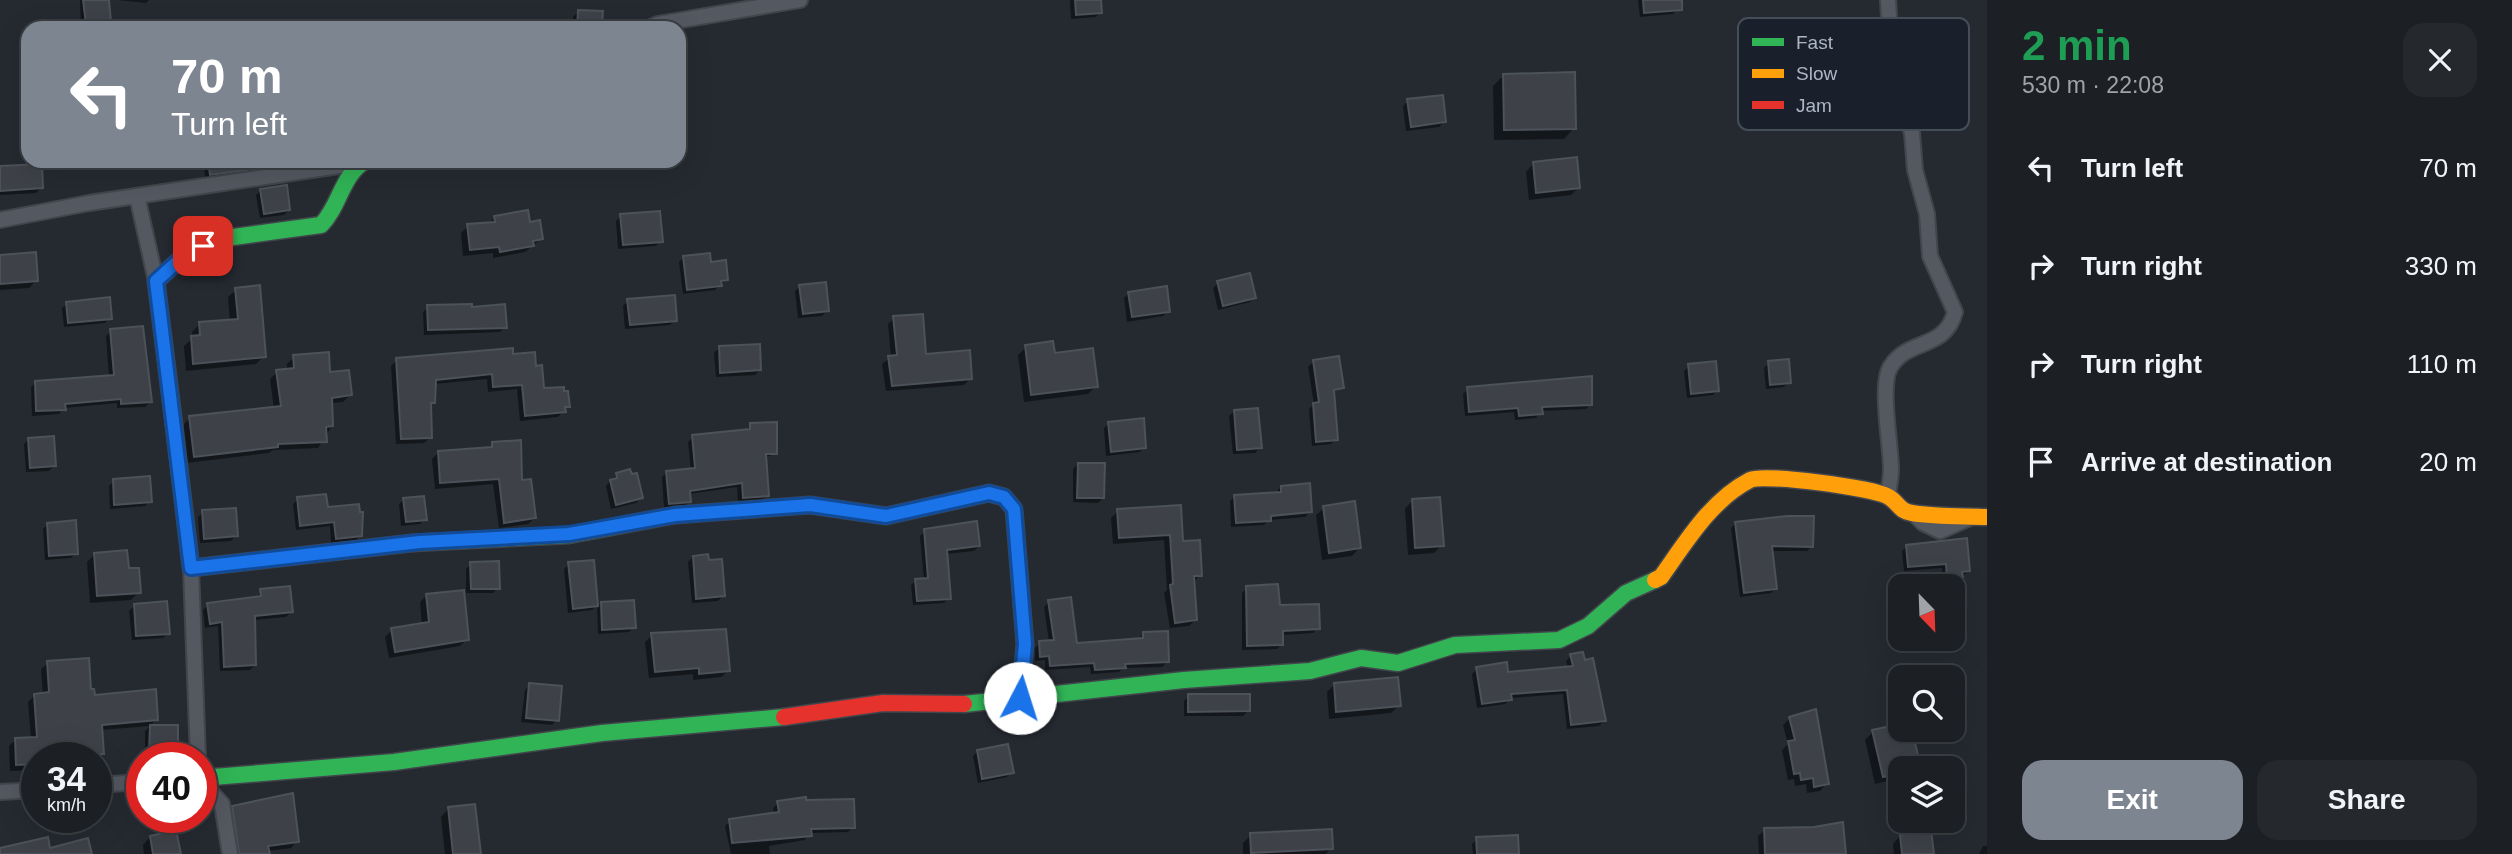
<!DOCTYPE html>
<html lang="en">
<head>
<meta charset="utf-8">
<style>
	body { margin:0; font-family:Arial,sans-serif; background:#25282d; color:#f1f3f6; height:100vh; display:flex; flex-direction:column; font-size:26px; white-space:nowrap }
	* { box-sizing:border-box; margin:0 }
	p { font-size:23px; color:#a0a3a7 }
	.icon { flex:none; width:38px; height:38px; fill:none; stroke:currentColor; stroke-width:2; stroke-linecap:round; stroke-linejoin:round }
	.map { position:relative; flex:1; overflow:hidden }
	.details { display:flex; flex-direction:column; background:#1c2025; width:525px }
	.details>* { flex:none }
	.hud { position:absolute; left:21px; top:21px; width:665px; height:147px; border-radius:21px; box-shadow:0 7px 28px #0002,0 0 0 2px #3a3e42; background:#7d8591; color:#fff; overflow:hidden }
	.needle { width:46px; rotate:157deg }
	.fabs { position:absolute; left:1888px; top:574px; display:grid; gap:14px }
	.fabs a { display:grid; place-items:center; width:77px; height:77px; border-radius:14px; background:#1c2025; box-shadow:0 7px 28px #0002,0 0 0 2px #3a3e42; font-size:35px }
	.speed { position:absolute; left:21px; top:742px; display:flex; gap:14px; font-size:35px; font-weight:700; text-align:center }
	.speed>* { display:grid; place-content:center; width:91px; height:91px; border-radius:50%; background:#1c2025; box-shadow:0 7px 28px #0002,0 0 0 2px #3a3e42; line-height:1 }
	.speed small { font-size:18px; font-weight:400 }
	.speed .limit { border:10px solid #d22; background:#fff; color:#111 }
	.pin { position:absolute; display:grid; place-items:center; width:60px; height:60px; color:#fff; margin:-30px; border-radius:14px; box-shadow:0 4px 10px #0006 }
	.me { position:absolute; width:77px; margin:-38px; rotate:5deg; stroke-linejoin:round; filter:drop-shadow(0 0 5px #0008) }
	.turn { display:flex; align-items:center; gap:24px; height:147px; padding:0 35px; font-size:32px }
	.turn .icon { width:91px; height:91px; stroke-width:2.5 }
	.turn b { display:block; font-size:49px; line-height:60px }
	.round { display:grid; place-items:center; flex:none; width:74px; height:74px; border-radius:21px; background:#25282d }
	.headline { display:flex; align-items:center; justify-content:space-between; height:119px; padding:0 35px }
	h1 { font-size:42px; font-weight:700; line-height:52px; color:#1e9e55 }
	.action { display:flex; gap:14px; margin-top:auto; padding:14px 35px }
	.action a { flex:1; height:80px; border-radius:21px; background:#7d8591; color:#fff; font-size:28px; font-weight:700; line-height:80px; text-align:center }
	.action a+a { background:#25282d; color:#f1f3f6 }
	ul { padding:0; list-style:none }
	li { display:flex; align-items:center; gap:21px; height:98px; padding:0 35px }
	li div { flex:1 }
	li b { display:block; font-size:26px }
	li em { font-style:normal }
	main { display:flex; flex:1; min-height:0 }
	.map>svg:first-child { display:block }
</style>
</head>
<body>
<main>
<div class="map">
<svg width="1987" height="854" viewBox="0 0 1987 854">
	<rect width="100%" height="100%" fill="#252a31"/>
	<!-- shadow -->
	<g fill="#0007">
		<path d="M80,0H104L106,21L101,26L81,28Z"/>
		<path d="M118,0H149L146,3Z"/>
		<path d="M1070,0H1100V12L1096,17L1071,19Z"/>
		<path d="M1638,0H1677L1678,9L1673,14L1640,17Z"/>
		<path d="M578,12L600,28H573V17Z"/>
		<path d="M1504,75L1574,128L1564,139L1494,140L1493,86Z"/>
		<path d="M1408,101L1444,122L1439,127L1406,131L1403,106Z"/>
		<path d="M204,161H244L245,169L240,174L205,179Z"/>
		<path d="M1533,164L1579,187L1571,195L1529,200L1526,172Z"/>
		<path d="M0,168L41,188L36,193L0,195Z"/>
		<path d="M261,190L289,210L284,215L260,218L256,195Z"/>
		<path d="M621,216L661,241L656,246L618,249L616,221Z"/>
		<path d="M495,217L529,224L541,239L525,252L493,258V253L463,256L461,233L468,226L488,224Z"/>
		<path d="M0,257L37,280L29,288L0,290Z"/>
		<path d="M684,257L709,264L727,279L715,290L683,294L679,262Z"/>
		<path d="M1218,283L1254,297L1250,302L1218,310L1213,288Z"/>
		<path d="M800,286L827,311L822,316L798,318L795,291Z"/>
		<path d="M236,290L264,356L256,364L186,371L184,346L193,338L192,332L200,324L230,321L228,297Z"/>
		<path d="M1129,293L1168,311L1163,316L1127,322L1124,298Z"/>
		<path d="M628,301L675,320L670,325L625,329L623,306Z"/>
		<path d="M67,304L110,318L105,323L64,327L62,308Z"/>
		<path d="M503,306L505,327L500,332L424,335L423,312L428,307Z"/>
		<path d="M894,318L925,356L970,379L964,385L886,391L882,364L891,357L888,324Z"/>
		<path d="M111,331L150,402L145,407L117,408V403L64,408L59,414L32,416L31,387L36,382L109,377L106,336Z"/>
		<path d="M1026,347L1053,355L1096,386L1088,394L1024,402L1018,355Z"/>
		<path d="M719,348L760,370L755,375L716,377L714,353Z"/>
		<path d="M512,356L534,368L543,390L563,393L568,406L558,417L520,421L517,389L488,392L487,379L434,384L433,402L429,406L430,438L424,443L396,444L391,366L397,360Z"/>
		<path d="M294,357L329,374L350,395L343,402L331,403L332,426L318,448L273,450L269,453L187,463L183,425L190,418L274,409L270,379L277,372L287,371V364Z"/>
		<path d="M1313,362L1342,388L1332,393L1336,439L1331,444L1312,446L1309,409L1314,404L1308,367Z"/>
		<path d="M1769,363L1789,382L1784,387L1766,389L1764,368Z"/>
		<path d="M1689,366L1718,390L1713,395L1687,398L1684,371Z"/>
		<path d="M1468,389L1591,404L1586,409L1540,411L1536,418L1515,420L1514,412L1465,416L1463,394Z"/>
		<path d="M1234,411L1260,448L1255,453L1233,454L1229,416Z"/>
		<path d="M1109,423L1145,447L1140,452L1106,456L1104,428Z"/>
		<path d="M751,425L776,453L765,458L767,495L762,500L738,502L737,487L689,494L690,501L685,506L664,508L662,477L667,472L691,470L688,442L693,437L746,430Z"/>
		<path d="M29,439L54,466L49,471L26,472L24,444Z"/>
		<path d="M493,443L521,482L535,518L528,524L499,528L493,484L435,489L432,459L438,453L488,449Z"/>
		<path d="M1078,464L1103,498L1098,503L1073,502V469Z"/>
		<path d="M617,474L641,498L636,503L611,509L606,486Z"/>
		<path d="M114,481L150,501L145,506L110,509L109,486Z"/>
		<path d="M1281,487L1310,512L1305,517L1269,520L1264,525L1231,527L1230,501L1235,496L1276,492Z"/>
		<path d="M298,499L326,509L360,536L355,541L331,543L330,526L296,530L293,504Z"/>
		<path d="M404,499L425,519L420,524L401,526L399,504Z"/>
		<path d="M1412,501L1442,545L1434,553L1408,555L1405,509Z"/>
		<path d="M1180,507L1182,543L1200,575L1194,582L1196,619L1189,626L1170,628L1164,593L1167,590L1164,540L1113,544L1111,518L1118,511Z"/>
		<path d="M1324,508L1359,548L1352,556L1322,560L1316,515Z"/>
		<path d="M203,512L236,536L231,541L200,543L198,517Z"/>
		<path d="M1736,523L1812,546L1807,551H1770L1776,588L1771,593L1740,597L1731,528Z"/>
		<path d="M48,524L76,553L71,558L45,560L43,529Z"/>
		<path d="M925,531L979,546L974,551L945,554L949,598L944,603L913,605L911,585L916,580H924L920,536Z"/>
		<path d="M1907,546L1969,571L1956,581L1943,583L1942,568L1904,571L1902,551Z"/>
		<path d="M95,554L127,570L139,592L131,600L90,603L87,562Z"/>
		<path d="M693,557L723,596L718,601L692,603L688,562Z"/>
		<path d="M592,562L597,608L602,603L634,627L629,632L598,634L597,605L592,610L568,613L564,569L569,564Z"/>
		<path d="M471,564L498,588L493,593H466V569Z"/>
		<path d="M1247,588L1278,607L1318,628L1313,633L1281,635L1282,644L1277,649L1242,650V593Z"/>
		<path d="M261,591L291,612L286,617L253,620L255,665L250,670L220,671L218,626L205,628L203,610L208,605L256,599Z"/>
		<path d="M427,595L467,639L460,646L389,658L385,637L392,630L422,625L420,602Z"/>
		<path d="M1049,602L1076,645L1139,638L1144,633L1167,662L1162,667L1123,668L1119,672L1091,674L1090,667L1045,670V660L1035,661V648L1040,643L1049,642L1044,607Z"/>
		<path d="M134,606L168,633L163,638L132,640L129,611Z"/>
		<path d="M652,635L728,671L721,677L693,680V674L649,678L645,642Z"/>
		<path d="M1571,656L1604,721L1599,726L1567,729L1563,694L1511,698L1505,704L1477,708L1472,674L1477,669L1507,674L1568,668L1566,661Z"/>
		<path d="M48,663L93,696L157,719L150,726L100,730L102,753L96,759L37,758V770L10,771L9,746L16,739H31L28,702L35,695H43L41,669Z"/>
		<path d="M1335,684L1399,706L1391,713L1329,719L1327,692Z"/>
		<path d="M530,685L557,720L552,725L521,722L525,690Z"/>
		<path d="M1189,696L1248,711L1243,716H1184V701Z"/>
		<path d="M1790,718L1827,783L1820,791L1807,793L1806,784L1795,786L1794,779L1788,780L1782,750L1788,744L1783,725Z"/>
		<path d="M150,726L176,752L171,757H145V731Z"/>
		<path d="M1900,726V730H1910L1919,768H1900V778L1875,784L1865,740L1873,732Z"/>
		<path d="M978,751L1012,772L1007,777L978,783L973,756Z"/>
		<path d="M805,802L853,827L848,832L810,833L805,840L769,846L770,854H731L725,826L730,821L774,814L773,808L778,803Z"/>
		<path d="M233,808L297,841L291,848L268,851L269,854H233L226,814Z"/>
		<path d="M448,809L479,854H445L441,817Z"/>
		<path d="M1765,830L1845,854H1759L1758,836Z"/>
		<path d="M1251,835L1331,848L1326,854H1243V843Z"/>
		<path d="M1900,836L1933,854H1894L1893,844Z"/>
		<path d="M150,837L179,854H144L143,845Z"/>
		<path d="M1477,839L1518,854H1473L1472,844Z"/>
		<path d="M1983,846H1987V854H1979Z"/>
	</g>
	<!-- building -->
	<g fill="#3e4248" stroke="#4c515a" stroke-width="2">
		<path d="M83,0H109L111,22L86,24Z"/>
		<path d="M1075,0H1101L1102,13L1076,15Z"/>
		<path d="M1643,0H1682V10L1644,13Z"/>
		<path d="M578,10L603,11L602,28H577Z"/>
		<path d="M1575,72L1576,129L1504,130L1503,74Z"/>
		<path d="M1443,95L1446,122L1411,127L1407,99Z"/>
		<path d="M1577,157L1580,188L1536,193L1533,162Z"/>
		<path d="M208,161H246L247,170L210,175Z"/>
		<path d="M42,164L43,188L0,191V166Z"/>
		<path d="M287,185L290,210L264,214L260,189Z"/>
		<path d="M528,210L530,222L540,220L543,239L533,241L534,246L500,252L499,247L470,250L467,224L495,222L494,216Z"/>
		<path d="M660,211L663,242L623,245L620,214Z"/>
		<path d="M36,252L38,281L0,284V255Z"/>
		<path d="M710,253L711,262L726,260L728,280L721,281L722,286L687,290L683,256Z"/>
		<path d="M1250,273L1256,298L1223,306L1217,281Z"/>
		<path d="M826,282L829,311L803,314L799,285Z"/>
		<path d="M260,285L266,357L193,364L191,336L200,335L199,322L238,319L235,288Z"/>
		<path d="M1167,286L1170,312L1132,317L1128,292Z"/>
		<path d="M675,295L677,321L630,325L627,299Z"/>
		<path d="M110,297L112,319L68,323L66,302Z"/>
		<path d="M472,304V307L505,304L507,328L428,330L427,305Z"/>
		<path d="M923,314L926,354L970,350L972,379L892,386L888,356L897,355L893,316Z"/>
		<path d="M143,326L152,402L121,404V399L65,404L66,410L36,411L35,381L114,375L110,329Z"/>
		<path d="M1053,341L1055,353L1093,348L1098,387L1031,395L1025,345Z"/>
		<path d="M760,344L761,370L720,373L719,346Z"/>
		<path d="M513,348V354L535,352L536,366L542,365L544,388L564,387V391H568L570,407H565L566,412L525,416L522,385L493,387L492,374L436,380L435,403H431L432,438L401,439L396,358Z"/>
		<path d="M329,352L330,372L349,370L352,395L332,398L333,426L326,427L327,442L278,444V447L194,457L189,416L281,406L276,370L294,368L293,355Z"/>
		<path d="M1339,356L1344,388L1334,390L1338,440L1316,442L1313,403L1319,402L1313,360Z"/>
		<path d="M1789,359L1791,383L1770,385L1768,361Z"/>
		<path d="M1716,361L1719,391L1691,394L1688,364Z"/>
		<path d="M1592,376V405L1542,407L1543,414L1519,416L1518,408L1469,412L1467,387Z"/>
		<path d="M1258,408L1262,448L1237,450L1234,410Z"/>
		<path d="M1144,418L1146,448L1111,452L1108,422Z"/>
		<path d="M777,422V454H766L769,496L743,498L742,483L690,491L691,502L669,504L666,471L695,468L692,435L750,429V423Z"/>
		<path d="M54,436L56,466L30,468L28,438Z"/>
		<path d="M521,440L522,480L531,479L536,518L504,523L499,479L440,483L438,451L492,447V442Z"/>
		<path d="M1078,463H1105L1104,498H1077Z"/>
		<path d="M630,469L632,474L637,473L643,498L616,505L610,480L617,478L616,473Z"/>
		<path d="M150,476L152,502L114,505L113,479Z"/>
		<path d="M1310,483L1312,512L1271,516V521L1236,523L1234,495L1281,492V486Z"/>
		<path d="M326,494L328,507L359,504L360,512H363L362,536L336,539L334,522L300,526L297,497Z"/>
		<path d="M424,496L427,520L406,522L403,498Z"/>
		<path d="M1440,497L1444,546L1415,548L1412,499Z"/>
		<path d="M1355,501L1361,548L1329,553L1323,506Z"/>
		<path d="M1181,505L1183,541L1200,540L1202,576H1194L1197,620L1175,623L1170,585L1173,584L1170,535L1119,538L1117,509Z"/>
		<path d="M236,508L238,536L204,539L202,510Z"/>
		<path d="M1787,516H1814L1813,547L1772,546L1777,589L1744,593L1735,522Z"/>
		<path d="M76,520L78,554L49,556L47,523Z"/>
		<path d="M977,521L980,546L947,550L951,599L917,601L915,579L928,578L924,529Z"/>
		<path d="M1967,538L1970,571L1962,572L1963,577L1947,579L1946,564L1908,567L1906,545Z"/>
		<path d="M127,550L129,568H139L141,593L97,596L94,553Z"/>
		<path d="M708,554L709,560L722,559L725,596L696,599L693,556Z"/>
		<path d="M594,560L598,606L573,609L568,562Z"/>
		<path d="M499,561L500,589H471L470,562Z"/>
		<path d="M1278,584L1280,605L1319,604L1320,629L1283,631V645L1247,646L1246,586Z"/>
		<path d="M290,586L293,612L255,616L256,665L224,667L222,622L210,624L207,603L261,596L260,589Z"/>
		<path d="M464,590L469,640L395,652L391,628L429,622L426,594Z"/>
		<path d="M1071,597L1077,643L1143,638V632L1168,631L1169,662L1125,664L1126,668L1095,670L1094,663L1050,666L1049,656L1040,657L1039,641L1054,640L1048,600Z"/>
		<path d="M634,600L636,628L602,630L601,602Z"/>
		<path d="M167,601L170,634L136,636L134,604Z"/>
		<path d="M726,629L730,671L699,674V668L655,672L651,633Z"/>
		<path d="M1583,652L1585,660L1593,658L1606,721L1571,725L1567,690L1511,694L1512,700L1482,704L1476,667L1507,662L1508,672L1573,666L1570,654Z"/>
		<path d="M89,658L91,689H94L95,695L156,689L158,720L102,725L104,754H97V758H37V764L16,765L15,738L37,737L34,694L49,692L47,661Z"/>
		<path d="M1398,677L1401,706L1336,712L1334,683Z"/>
		<path d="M529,683L562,686L559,721L526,718Z"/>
		<path d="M1188,694H1250V711L1188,712Z"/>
		<path d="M1816,709L1829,784L1814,787L1813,778L1801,780L1800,773L1794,774L1788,741L1795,740L1789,717Z"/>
		<path d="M1900,724V730H1912L1921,768H1900V773L1883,777L1872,730Z"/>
		<path d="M150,725H178V753H149Z"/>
		<path d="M1008,744L1014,773L982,779L977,750Z"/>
		<path d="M293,793L299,842L268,846L270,854H239L232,806Z"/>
		<path d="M806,797V800L854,799L855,828L811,829L812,836L732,843L729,819L779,812L777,801Z"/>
		<path d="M475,804L481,854H453L448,807Z"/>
		<path d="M1843,822L1846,854H1765L1764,828L1814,827Z"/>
		<path d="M1332,829L1333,849L1251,853L1250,833Z"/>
		<path d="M176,830L181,854H153L150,836Z"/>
		<path d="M1931,830L1934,854H1902L1900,835Z"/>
		<path d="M1518,835L1519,854H1477L1476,837Z"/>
		<path d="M48,837L50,848L88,838L92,854H0V848Z"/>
	</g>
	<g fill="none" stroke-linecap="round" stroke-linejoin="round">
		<!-- street casing -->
		<g stroke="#42464c" stroke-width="18">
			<g id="street">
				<path d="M1888,0L1892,68L1912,133L1915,170L1927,214L1930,256L1955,312C1945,350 1909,338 1891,366C1879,383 1891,445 1891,469C1891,478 1889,487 1888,496"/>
				<path d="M649,28L658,24L800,0"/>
				<path d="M137,196L156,281"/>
				<path d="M0,220L89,203L359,163"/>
				<path d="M1913,513L1923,523L1940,531L1972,517"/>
				<path d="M191,568L198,758"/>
				<path d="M201,781L222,804L230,854"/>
				<path d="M96,785L142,782"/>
				<path d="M0,792L37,790"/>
			</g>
		</g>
		<!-- fast casing -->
		<g stroke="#42464c" stroke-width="19">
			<g id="fast">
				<path d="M174,425L156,281L187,253L219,239L321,225C340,206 341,176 365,161"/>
				<path d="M412,543L569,535L675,515L810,505L886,516L989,493L1004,497L1014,509L1025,644L1020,698L964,704"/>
				<path d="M1020,698L1184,680L1310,671L1361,658L1398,663L1455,645L1559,640L1588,626L1626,593L1655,580"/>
				<path d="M201,778L394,762L602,733L784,717"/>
			</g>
		</g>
		<!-- slow casing -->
		<g stroke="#42464c" stroke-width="19">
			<g id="slow">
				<path d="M174,425L191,568L412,543"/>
				<path d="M1655,580L1661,577C1686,542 1711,500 1750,480C1764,473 1872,488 1887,496C1898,501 1898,511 1912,513C1937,517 1962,516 1987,517"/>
			</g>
		</g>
		<!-- jam casing -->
		<g stroke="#42464c" stroke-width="19">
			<path id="jam" d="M784,717L883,703L964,704"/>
		</g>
		<!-- street -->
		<use href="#street" stroke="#545860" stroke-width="14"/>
		<!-- fast -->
		<use href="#fast" stroke="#30b455" stroke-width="16"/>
		<!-- slow -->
		<use href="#slow" stroke="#ff9f0a" stroke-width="16"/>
		<!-- jam -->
		<use href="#jam" stroke="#e5322d" stroke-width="16"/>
	</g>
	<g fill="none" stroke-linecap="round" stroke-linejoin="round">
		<!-- route casing -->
		<g stroke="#114b97" stroke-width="18">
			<path id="route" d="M203,246L187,253L156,281L191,568L420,542L569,534L675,515L810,505L886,516L989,493L1004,497L1014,509L1025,644L1020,698"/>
		</g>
		<!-- route -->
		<use href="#route" stroke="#1a73e8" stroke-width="12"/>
	</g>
	<!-- legend -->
	<rect x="1738" y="18" width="231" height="112" rx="10" fill="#19202b" stroke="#454d59" stroke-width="2"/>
	<rect x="1752" y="38" width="32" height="8" fill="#30b455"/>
	<rect x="1752" y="69" width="32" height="9" fill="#ff9f0a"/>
	<rect x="1752" y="101" width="32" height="8" fill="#e5322d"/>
	<g font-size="19" fill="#adb6c4">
		<text x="1796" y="49">Fast</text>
		<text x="1796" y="80">Slow</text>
		<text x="1796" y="112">Jam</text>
	</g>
</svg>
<div class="fabs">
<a><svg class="needle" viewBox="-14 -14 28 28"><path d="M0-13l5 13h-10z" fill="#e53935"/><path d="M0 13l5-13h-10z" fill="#a0a3a7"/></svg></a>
<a><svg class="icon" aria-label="search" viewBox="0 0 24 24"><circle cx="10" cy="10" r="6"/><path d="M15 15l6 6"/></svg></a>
<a><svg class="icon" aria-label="layers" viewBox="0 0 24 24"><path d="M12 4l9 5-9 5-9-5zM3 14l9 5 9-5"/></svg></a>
</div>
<div class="speed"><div>34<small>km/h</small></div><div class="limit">40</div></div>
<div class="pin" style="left:203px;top:246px;background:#d93025"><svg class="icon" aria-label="arrive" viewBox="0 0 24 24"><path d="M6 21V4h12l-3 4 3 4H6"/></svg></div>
<svg class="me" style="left:1020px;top:698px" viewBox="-20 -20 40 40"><circle r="19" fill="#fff"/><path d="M0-13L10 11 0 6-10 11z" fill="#1a73e8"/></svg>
<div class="hud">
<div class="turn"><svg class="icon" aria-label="left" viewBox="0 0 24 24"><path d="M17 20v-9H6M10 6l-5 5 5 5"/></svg><div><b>70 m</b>Turn left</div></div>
</div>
</div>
<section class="details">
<div class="headline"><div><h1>2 min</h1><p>530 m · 22:08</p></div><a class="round"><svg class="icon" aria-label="close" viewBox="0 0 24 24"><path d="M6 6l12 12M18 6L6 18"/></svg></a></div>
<ul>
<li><svg class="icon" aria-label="left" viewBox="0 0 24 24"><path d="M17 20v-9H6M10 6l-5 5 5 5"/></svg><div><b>Turn left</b></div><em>70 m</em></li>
<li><svg class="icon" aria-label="right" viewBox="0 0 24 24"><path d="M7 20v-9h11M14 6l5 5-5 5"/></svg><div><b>Turn right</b></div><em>330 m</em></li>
<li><svg class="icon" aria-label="right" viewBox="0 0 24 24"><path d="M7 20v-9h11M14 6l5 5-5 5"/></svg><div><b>Turn right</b></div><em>110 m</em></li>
<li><svg class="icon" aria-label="arrive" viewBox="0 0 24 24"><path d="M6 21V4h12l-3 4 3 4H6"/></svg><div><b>Arrive at destination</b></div><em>20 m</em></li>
</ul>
<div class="action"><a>Exit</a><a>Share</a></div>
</section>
</main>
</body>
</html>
